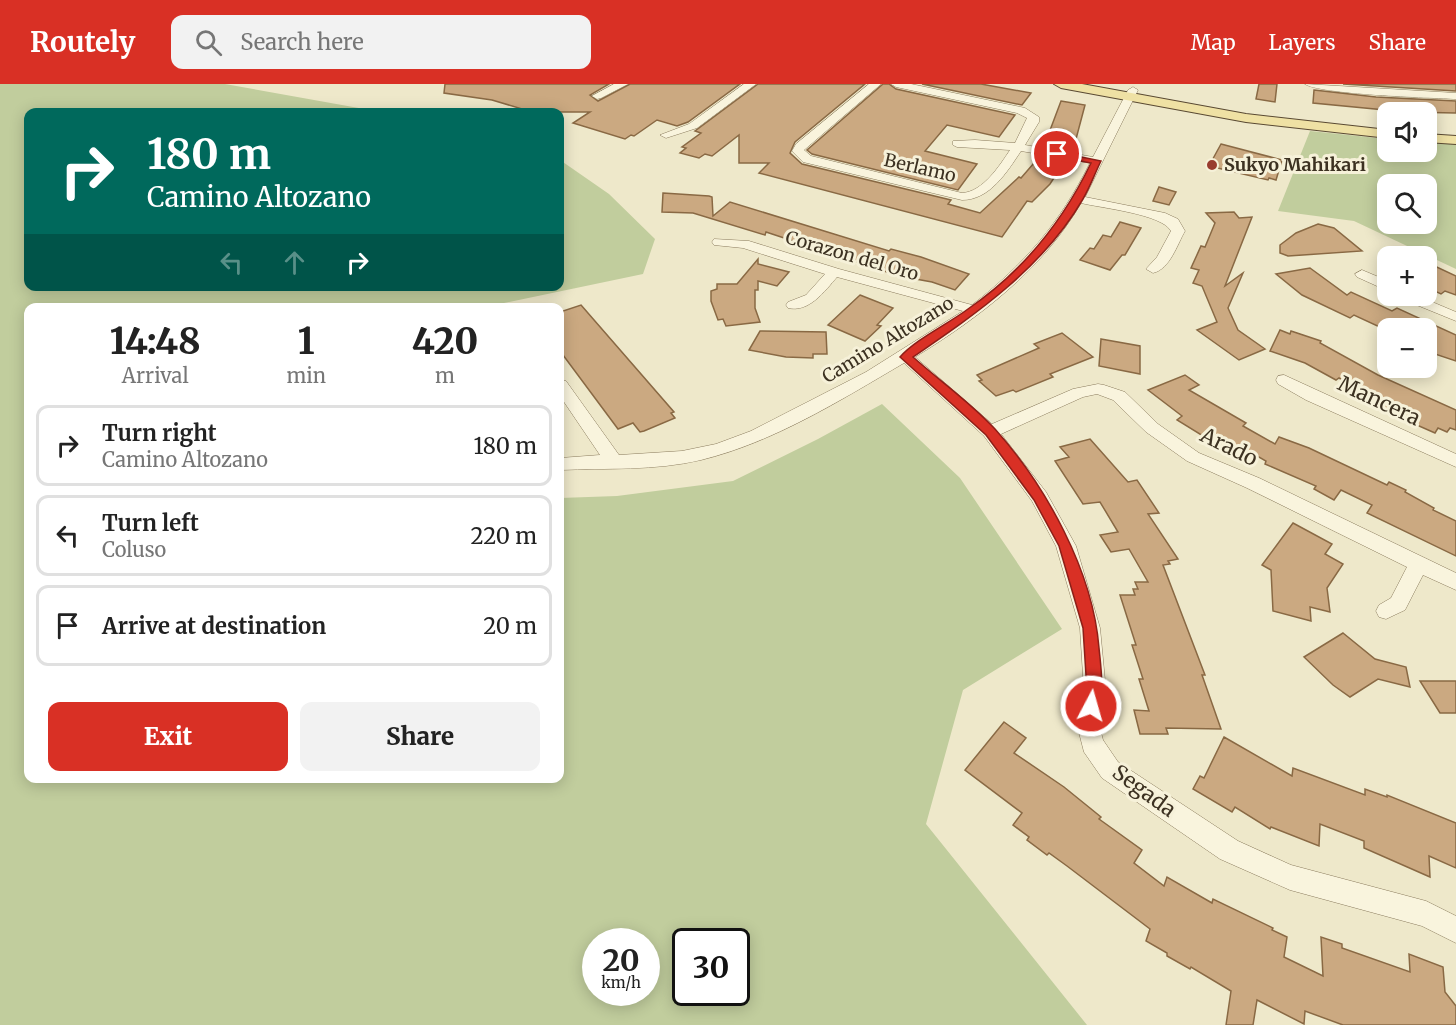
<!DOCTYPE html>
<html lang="en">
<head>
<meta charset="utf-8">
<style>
	body { margin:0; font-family:Merriweather,serif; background:#f2f2f2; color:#222; height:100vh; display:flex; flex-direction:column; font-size:22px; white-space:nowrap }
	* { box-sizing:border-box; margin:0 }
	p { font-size:20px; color:#767676 }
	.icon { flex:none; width:33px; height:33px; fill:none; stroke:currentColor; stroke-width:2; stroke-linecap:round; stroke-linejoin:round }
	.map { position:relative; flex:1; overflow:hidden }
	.sheet { position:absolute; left:24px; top:219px; width:540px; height:480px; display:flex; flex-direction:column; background:#fff; border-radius:12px; box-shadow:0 3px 15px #0003 }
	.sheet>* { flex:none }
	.banner { position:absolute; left:24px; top:24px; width:540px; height:183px; border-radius:12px; box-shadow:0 3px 15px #0003; background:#00695c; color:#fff; overflow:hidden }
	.tools { position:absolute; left:1377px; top:18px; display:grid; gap:12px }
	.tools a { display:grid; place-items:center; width:60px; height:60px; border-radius:12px; background:#fff; box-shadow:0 3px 15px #0003; font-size:30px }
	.speed { position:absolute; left:582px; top:844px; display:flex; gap:12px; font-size:30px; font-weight:700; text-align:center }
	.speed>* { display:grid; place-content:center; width:78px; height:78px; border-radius:50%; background:#fff; box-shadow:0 3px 15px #0003; line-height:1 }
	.speed small { font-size:15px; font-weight:400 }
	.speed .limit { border:3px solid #111; border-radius:9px; background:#fff; color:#111 }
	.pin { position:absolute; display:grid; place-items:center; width:51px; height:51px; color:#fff; margin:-26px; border:3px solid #fff; border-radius:50%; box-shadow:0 2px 6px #0007 }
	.me { position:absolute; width:66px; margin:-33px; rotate:6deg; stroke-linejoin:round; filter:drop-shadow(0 0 4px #0008) }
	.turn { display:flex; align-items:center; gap:21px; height:126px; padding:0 24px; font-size:27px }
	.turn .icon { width:78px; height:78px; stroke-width:2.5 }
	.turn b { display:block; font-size:42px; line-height:51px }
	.lanes { display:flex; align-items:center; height:57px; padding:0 24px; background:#0003; justify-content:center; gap:30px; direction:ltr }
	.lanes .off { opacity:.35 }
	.eta { display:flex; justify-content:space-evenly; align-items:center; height:102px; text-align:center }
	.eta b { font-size:36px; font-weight:800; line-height:42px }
	.primary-button { display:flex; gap:12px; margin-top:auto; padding:12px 24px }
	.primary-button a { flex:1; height:69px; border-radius:12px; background:#d93025; color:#fff; font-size:24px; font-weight:800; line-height:69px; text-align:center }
	.primary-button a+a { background:#f2f2f2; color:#222 }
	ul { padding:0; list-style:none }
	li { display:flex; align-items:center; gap:18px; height:81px; margin:0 12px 9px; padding:0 12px; border:3px solid #e0e0e0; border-radius:12px }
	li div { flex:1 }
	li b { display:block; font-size:22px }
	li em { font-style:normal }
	header { display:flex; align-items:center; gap:36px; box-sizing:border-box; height:84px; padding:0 30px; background:#d93025; color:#fff }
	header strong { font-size:28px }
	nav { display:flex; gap:33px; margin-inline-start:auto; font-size:21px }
	.search { width:420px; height:54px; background:#f2f2f2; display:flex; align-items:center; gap:15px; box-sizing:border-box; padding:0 21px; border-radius:12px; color:#767676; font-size:22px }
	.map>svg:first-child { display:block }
</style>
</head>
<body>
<header>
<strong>Routely</strong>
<div class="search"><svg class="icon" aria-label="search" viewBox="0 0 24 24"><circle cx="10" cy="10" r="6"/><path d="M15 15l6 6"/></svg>Search here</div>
<nav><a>Map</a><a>Layers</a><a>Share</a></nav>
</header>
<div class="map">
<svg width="1456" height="941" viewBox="0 0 1456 941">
	<rect width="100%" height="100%" fill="#eee8ca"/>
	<!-- green -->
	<g fill="#c1cd9d" fill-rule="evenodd">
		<path d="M0,0H225L381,28H28V202H560V76L609,110L655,155L643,190L485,223L28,224V694H560V414L617,412L733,397L818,355L882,320L960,394L1062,545L963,606L926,740L1087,941H0ZM596,858H646V909H596ZM686,858H736V909H686Z"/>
		<path d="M1310,47L1387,55L1388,68H1426L1427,59L1456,60V185L1354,137L1278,127ZM1388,100H1426V140H1388Z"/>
	</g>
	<!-- building -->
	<g fill="#cba981" stroke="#896944" stroke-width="1.5">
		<path d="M445,0H609L590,11L598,17L630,0H740L688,38L677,42L657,36L634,52L631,51L625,55L573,39L590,28H532L492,16L444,9Z"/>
		<path d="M758,0H865L795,58L790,69L802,80L951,116L948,120L980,129L1019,93L1021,94L1040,72L1065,77L1050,100L1032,118L1027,117L1002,153L759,89L769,79H739V51L712,72L705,70L699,74L680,69L686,64L682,63L701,49L695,47Z"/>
		<path d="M883,0H889L896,5L1015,31L999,53L947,41L925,67L977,80L958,106L812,70L807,66Z"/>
		<path d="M922,0H981L1031,9L1022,21Z"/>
		<path d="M1259,0H1277L1275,18L1256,15Z"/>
		<path d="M1343,0H1456V7Z"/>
		<path d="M1314,6L1376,13L1456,17V29L1406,28L1313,19Z"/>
		<path d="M1061,17L1085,21L1076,55L1070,67L1048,63L1052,58L1046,57Z"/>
		<path d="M1221,60L1282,76L1276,96L1269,94L1268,96L1209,82Z"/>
		<path d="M1159,103L1176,108L1169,121L1153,117Z"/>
		<path d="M663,109L709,112L712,113L713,132L730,118L889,167L891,165L921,173L969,190L955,206L932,198L899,192L766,148L765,151L693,129L662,128Z"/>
		<path d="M1234,128L1239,134L1252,133L1225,202L1243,189L1228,224L1238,246L1265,265L1239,276L1197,246L1217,238L1202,202L1193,199L1199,186L1191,184L1201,162L1205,163L1215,139L1206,129Z"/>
		<path d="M1120,138L1141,144L1125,171H1122L1110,186L1080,176L1090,164L1094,165L1103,151L1111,153Z"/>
		<path d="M1318,140L1334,144L1362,167L1288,172L1280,169V161L1296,149Z"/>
		<path d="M758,175V180L789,188L777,202L758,197V206H755V224L760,238L726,242L723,235L718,236L711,217V207L717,205V200H737Z"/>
		<path d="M1426,178L1456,192V211L1445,207L1441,210L1426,203Z"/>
		<path d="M1310,184L1347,211L1351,208L1392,227L1397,224L1456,251V277L1426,267V244L1384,245L1354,231L1350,234L1302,211L1276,190Z"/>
		<path d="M860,211L893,224L877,241L881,242L865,257L828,241Z"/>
		<path d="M581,221L674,328L671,329L675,334L644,347L640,348L633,339L618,345L560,267V228Z"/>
		<path d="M1280,246L1290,250L1291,247L1321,257L1320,259L1378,291L1456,326V346L1450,344L1447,348L1438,344L1435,349L1360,316L1365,309L1339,294L1336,296L1305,279L1270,267Z"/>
		<path d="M760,247L826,248L827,270H813V274L786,273L749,266Z"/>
		<path d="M1062,249L1093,273L1050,290L1053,293L1016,308L1013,306L996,312L979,297L982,296L977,291L1039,264L1034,260Z"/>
		<path d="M1101,255L1140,262V290L1099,282Z"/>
		<path d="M1185,291L1199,301L1189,306L1246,339L1243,342L1275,360L1279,353L1309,364L1387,401L1389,398L1406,406L1405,408L1434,424L1433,426L1456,437V472L1367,429L1372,421L1341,406L1334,416L1314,405L1316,402L1265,380L1266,377L1245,365L1243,367L1236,362L1229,368L1177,336L1182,332L1148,306Z"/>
		<path d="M1090,355L1128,398L1137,396L1159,429L1148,430L1178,475L1168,477L1170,480L1163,481L1205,591H1202L1221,645L1166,644L1168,650H1140L1134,626L1149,627L1139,595H1143L1132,561H1136L1120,511H1135L1133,505H1138L1135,498H1148L1129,465L1111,468L1100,451L1118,448L1100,418L1083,420L1055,377L1069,373L1060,363Z"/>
		<path d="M1293,439L1332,460L1325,470L1343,480L1327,504L1330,528L1310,523L1311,537L1273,527L1271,486L1262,481Z"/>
		<path d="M1343,549L1375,575L1406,583L1410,603L1378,595L1350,613L1333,601L1304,573Z"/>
		<path d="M1420,597H1456V629H1440Z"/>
		<path d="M1004,638L1026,654L1014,669L1064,703L1101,733L1099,735L1142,766L1134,779L1164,802L1167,793L1212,819L1213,815L1273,844L1272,846L1287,853L1284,873L1323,892L1321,853L1342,860V864L1410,888L1409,870L1443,883L1445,908L1456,922V941H1343L1305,927L1304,940L1257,916L1253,941H1226L1231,907L1191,883L1190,885L1167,872V869L1146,857L1150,845L1067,782L1049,769L1047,771L1027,756L1029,753L1013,741L1022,729L965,686Z"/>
		<path d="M1224,653L1292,692L1293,684L1365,711V705L1387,713V711L1456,739V784L1429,772L1430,793L1364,764V757L1320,740L1319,762L1271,743L1270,745L1235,723L1232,728L1193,705L1200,692L1204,694Z"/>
	</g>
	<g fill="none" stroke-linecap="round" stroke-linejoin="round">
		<!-- minor casing -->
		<g stroke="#8b7c5e" stroke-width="1">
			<g id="minor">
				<path d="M614,0H628L601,14L597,15L592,12Z"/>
				<path d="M744,0H756L697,44L666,54L660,51L689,40Z"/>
				<path d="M869,0H881L804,66L811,72L962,109C983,108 1000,81 1010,66L957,63L953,61V57L975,56L1015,59L1027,34L1017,29L896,3L891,0H911L1025,24L1039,33V38L1025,61L1093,73L1128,6L1133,3L1138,6L1085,113L1165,129L1178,135L1185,147C1177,161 1170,185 1153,189L1146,185L1157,173L1171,147C1162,130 1101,124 1081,119C1042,186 980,233 915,273L992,340L1073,305L1098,300L1104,301L1125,308L1158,340L1199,369L1259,394L1456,489V506L1423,491L1405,526L1386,535L1379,533L1376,527L1379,521L1391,514L1407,483L1247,404L1187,377L1146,348L1113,316L1097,310L1083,313L1001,350L1046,408L1076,462L1100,544L1106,607L1098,637L1103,656L1118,678L1238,757L1291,781L1426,817L1456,832V859L1422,842L1290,806L1220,775L1102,694L1084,668L1076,637L1084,607L1080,544L1056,462L1032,417L984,352L904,279C839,317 774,358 701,376C655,387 606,384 560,386V374L600,371L560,312V296L566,297L619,371L682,367L716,360L751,347L866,288L963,227L837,193C825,207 809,229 788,224L786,221L788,218L806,211L825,190L743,164L714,161L712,158L714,155L749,157L839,185L972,221C1025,180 1060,139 1090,79L1021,67C1007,88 990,116 962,116L803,78L792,67L796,60Z"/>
				<path d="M1305,0L1456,9V15C1432,14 1317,10 1305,0Z"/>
				<path d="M1362,186L1388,197V207L1357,193L1355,190Z"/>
				<path d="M1400,212H1418L1456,228V237L1402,215Z"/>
				<path d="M1284,291L1456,370V383L1306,316L1278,300L1276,296L1278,292Z"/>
			</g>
		</g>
		<!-- major casing -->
		<g stroke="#594932" stroke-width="2">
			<g id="major">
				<path d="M1054,0H1082L1246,30L1388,46V54L1246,38L1061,4Z"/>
				<path d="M1426,50L1456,52V60L1426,58Z"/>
			</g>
		</g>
		<!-- minor -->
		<use href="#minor" fill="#f9f4dd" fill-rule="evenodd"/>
		<!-- major -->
		<use href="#major" fill="#efe1a4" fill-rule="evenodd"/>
	</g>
	<!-- route -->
	<path fill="#d93025" stroke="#8d1f18" stroke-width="1.5" d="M1057,68L1101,77C1095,89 1090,103 1083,115C1043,184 977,229 913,273C940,297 971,319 995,345C1046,402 1093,487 1099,564C1101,585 1105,607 1096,627L1091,629L1085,627L1083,622L1087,607L1083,544L1059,462L1034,416L986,351L900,273C916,255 948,240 968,225C1022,188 1063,137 1091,79L1054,72L1053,70Z"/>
	<!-- markers -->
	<circle fill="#993c2f" stroke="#f6f1d9" stroke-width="2" cx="1212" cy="81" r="6"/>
	<g text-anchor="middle" stroke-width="6" stroke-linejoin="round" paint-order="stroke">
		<!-- far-poi labels -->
		<g font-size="18" font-weight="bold" fill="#3c3121" stroke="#f6f1d9" text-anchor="start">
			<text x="1224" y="87">Sukyo Mahikari</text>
		</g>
		<!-- far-street labels -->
		<g font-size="18" fill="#3c3121" stroke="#f6f1d9">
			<text transform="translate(920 84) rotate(13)" y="6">Berlamo</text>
			<text transform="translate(852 172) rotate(16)" y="6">Corazon del Oro</text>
			<text transform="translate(888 256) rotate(-31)" y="6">Camino Altozano</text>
		</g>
		<!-- street labels -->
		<g font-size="21" fill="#3c3121" stroke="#f6f1d9">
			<text transform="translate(1379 317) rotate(25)" y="7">Mancera</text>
			<text transform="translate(1229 363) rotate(26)" y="7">Arado</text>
			<text transform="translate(1144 707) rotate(36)" y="7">Segada</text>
		</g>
	</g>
</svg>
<div class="tools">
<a><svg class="icon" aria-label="sound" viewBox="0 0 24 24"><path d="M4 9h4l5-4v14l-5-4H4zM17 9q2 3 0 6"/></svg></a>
<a><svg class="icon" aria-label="search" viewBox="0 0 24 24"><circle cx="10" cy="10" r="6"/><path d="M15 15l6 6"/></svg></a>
<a>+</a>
<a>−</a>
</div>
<div class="speed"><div>20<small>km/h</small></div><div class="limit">30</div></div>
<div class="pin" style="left:1057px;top:70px;background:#d93025"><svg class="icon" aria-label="arrive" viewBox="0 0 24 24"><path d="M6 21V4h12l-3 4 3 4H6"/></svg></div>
<svg class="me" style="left:1091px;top:622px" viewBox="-20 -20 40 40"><circle r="17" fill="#d93025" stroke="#fff" stroke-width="3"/><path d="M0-11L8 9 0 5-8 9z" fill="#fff"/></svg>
<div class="banner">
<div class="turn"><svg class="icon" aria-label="right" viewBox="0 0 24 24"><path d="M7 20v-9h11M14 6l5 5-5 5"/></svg><div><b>180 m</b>Camino Altozano</div></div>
<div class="lanes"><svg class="icon off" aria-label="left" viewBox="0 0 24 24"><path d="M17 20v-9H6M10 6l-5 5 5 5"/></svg><svg class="icon off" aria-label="ahead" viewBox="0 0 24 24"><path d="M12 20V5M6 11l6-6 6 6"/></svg><svg class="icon" aria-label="right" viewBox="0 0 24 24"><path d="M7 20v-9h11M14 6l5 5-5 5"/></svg></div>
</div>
<section class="sheet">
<div class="eta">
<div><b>14:48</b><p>Arrival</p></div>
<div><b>1</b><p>min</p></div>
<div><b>420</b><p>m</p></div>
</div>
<ul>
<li><svg class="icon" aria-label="right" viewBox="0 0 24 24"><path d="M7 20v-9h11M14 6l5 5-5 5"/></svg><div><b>Turn right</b><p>Camino Altozano</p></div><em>180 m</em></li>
<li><svg class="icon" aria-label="left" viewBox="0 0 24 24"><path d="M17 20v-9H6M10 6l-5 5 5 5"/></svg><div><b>Turn left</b><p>Coluso</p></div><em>220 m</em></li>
<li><svg class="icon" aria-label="arrive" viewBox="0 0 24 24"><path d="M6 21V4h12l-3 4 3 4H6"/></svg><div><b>Arrive at destination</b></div><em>20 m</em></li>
</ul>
<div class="primary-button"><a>Exit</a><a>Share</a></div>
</section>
</div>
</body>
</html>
